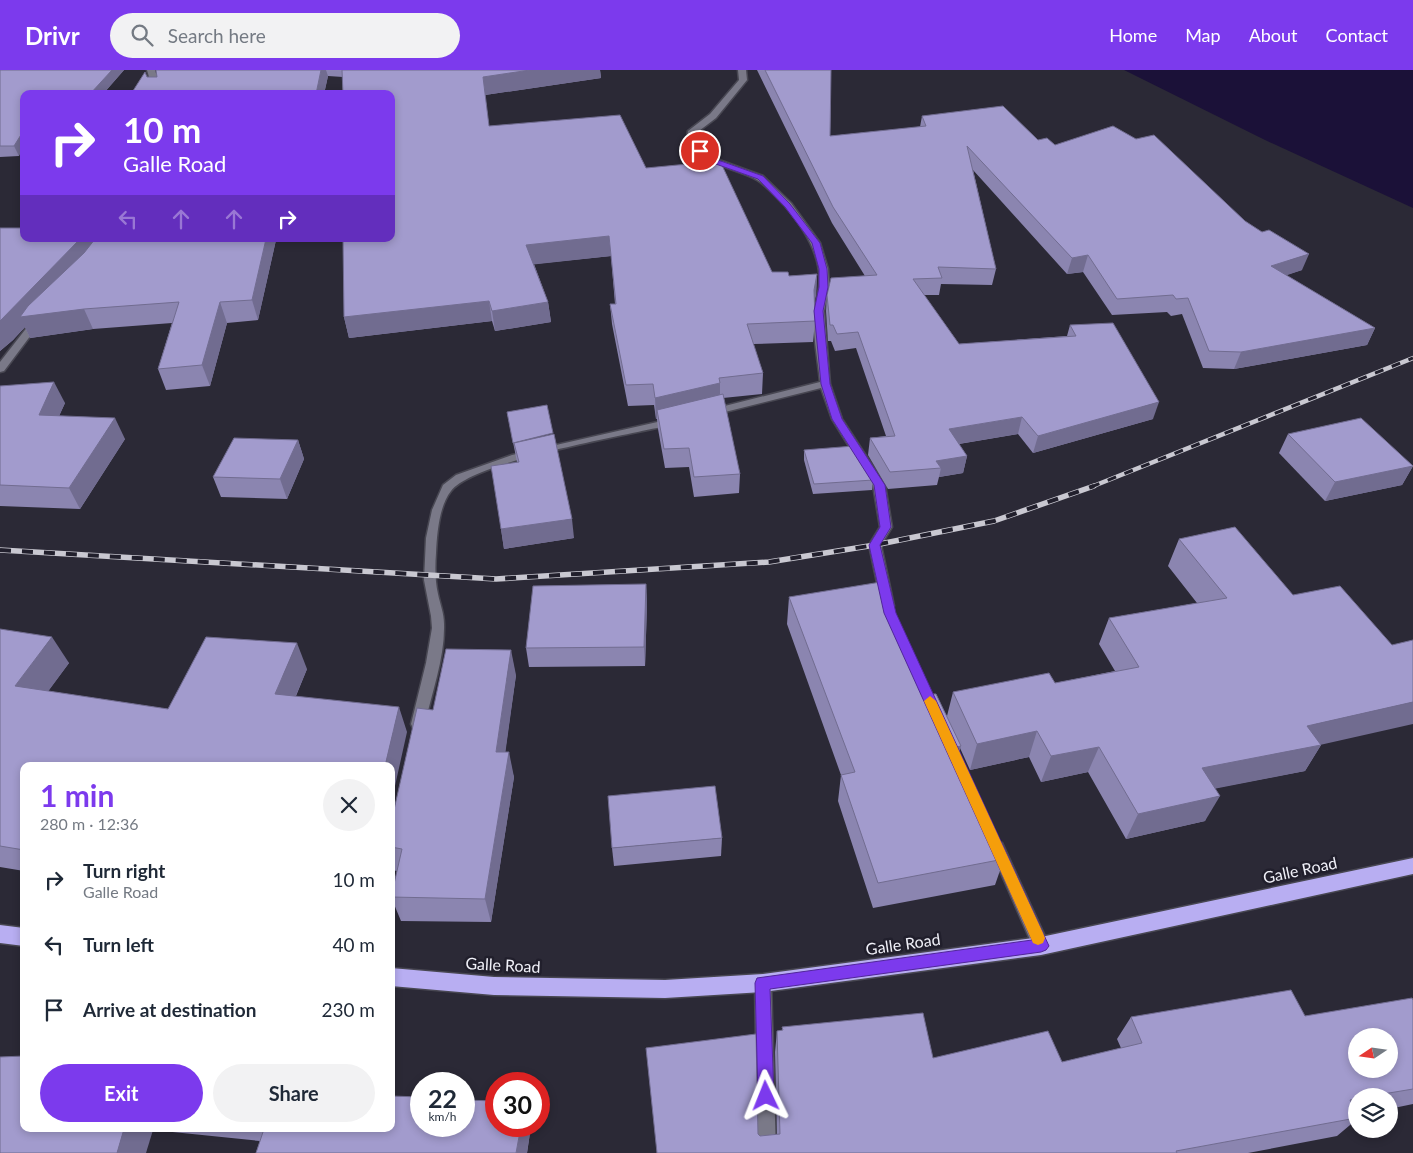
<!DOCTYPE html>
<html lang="en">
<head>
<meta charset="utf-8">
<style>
	body { margin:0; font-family:Lato,sans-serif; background:#f2f2f3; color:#1f2937; height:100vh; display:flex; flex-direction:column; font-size:19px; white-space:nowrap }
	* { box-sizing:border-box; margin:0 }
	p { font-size:16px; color:#747a83 }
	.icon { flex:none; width:28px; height:28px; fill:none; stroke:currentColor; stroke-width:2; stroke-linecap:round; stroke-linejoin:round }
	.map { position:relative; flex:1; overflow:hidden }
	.sheet { position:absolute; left:20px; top:692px; width:375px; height:370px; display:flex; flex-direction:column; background:#fff; border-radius:10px; box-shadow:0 2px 8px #0003 }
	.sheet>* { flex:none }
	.hud { position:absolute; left:20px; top:20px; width:375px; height:152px; border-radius:10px; box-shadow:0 2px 8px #0003; background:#7c3aed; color:#fff; overflow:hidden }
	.needle { width:32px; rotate:257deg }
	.buttons { position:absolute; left:1348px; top:958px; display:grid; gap:10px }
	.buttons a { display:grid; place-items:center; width:50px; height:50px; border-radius:50%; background:#fff; box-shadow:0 2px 8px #0003; font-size:25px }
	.speed { position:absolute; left:410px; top:1002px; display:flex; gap:10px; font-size:25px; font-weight:700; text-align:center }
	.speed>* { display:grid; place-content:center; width:65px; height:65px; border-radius:50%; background:#fff; box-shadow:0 2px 8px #0003; line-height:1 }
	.speed small { font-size:12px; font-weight:400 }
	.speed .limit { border:8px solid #d22; background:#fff; color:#111 }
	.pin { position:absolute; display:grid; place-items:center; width:42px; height:42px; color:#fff; margin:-21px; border:2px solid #fff; border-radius:50%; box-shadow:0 1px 5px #0007 }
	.me { position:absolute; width:55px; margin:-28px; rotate:358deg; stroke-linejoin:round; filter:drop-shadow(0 0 4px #0008) }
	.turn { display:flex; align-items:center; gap:18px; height:105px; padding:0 20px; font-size:22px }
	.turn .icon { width:65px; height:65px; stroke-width:2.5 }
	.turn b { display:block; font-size:35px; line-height:42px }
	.lanes { display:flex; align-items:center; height:48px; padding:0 20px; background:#0003; justify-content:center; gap:25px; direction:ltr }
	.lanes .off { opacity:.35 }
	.round { display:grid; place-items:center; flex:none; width:52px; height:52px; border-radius:26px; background:#f2f2f3 }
	.head { display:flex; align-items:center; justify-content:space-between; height:85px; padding:0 20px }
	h1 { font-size:30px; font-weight:700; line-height:38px; color:#7c3aed }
	.action { display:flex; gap:10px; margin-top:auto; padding:10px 20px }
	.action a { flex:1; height:58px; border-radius:30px; background:#7c3aed; color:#fff; font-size:20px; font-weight:700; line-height:58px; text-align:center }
	.action a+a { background:#f2f2f3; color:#1f2937 }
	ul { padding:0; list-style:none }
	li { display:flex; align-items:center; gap:15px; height:65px; padding:0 20px }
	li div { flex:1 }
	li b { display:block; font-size:19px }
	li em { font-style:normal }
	header { display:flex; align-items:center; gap:30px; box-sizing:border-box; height:70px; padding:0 25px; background:#7c3aed; color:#fff }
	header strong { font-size:24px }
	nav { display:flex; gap:28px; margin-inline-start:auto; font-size:18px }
	.search { width:350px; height:45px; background:#f2f2f3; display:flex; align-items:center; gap:12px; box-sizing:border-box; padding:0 18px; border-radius:28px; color:#747a83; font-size:19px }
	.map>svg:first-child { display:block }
</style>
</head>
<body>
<header>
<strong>Drivr</strong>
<div class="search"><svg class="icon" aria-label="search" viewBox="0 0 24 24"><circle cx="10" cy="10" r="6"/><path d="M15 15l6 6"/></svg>Search here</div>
<nav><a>Home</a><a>Map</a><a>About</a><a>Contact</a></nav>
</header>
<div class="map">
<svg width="1413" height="1083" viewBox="0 0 1413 1083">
	<rect width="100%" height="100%" fill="#2b2936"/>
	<!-- water -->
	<path fill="#1b1138" d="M1124,0H1413V138L1265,70Z"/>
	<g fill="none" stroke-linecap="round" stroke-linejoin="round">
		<!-- minor casing -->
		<g stroke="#484752" stroke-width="3">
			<g id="minor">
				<path d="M147,0H155L162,24H154Z"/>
				<path d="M738,0H746L747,10L716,48L695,64L696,71L703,79L719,90L763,106L791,133L820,173L828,199L829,217L824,241L830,314L842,349L885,415L892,457L881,475L894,536L888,541L882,536L869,475L880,457L873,415L832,349L821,318L709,346L704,343L705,341L820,312C818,290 812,262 814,240C815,233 818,225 819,218C823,187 804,158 785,136C777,128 767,116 757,110C741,99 680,91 688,61L710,44L739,10Z"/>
				<path d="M38,246L43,249L4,301L0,302V292L35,247Z"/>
				<path d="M675,348L679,349V353C635,364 475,390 451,421C439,436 437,464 436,483C435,496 435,511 438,524C440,534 444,543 444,554C445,588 432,621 425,654L423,658L418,659L413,658L411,654L426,593L432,558L431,546L424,510L426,468L432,440L443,415L456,405L512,385Z"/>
				<path d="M997,772L1002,773L1047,871L1049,876L1047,881L1041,883L1035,881L990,778L992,773Z"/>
				<path d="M763,905L769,908L771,913L776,1083H758L755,913L757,908Z"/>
			</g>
		</g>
		<!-- highway casing -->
		<g stroke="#484752" stroke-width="3">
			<g id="highway">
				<path d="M1413,788V804L1041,885L763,922L665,928L494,925L391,916V898L494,907L665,910L763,904L1041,867Z"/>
				<path d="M0,855L24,858V876L0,873Z"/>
			</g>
		</g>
		<!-- minor -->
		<use href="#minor" fill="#7a7988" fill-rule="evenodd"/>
		<!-- highway -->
		<use href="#highway" fill="#b8aef2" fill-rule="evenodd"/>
		<!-- rail-far1 casing -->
		<g stroke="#c9c8d1" stroke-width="4.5">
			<path id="rail-far1" d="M1091,417L1413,288"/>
		</g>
		<!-- rail casing -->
		<g stroke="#c9c8d1" stroke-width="5.5">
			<path id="rail" d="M0,480L496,509L769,492L875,475L994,451L1094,416"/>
		</g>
		<!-- rail-far1 -->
		<use href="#rail-far1" stroke="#211f2c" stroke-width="3" stroke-dasharray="9" stroke-linecap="butt"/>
		<!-- rail -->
		<use href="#rail" stroke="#211f2c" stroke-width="4" stroke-dasharray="11" stroke-linecap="butt"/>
	</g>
	<!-- wall -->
	<g fill="#8b85b0">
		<path d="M0,0H124L103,24H24L19,86L0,87Z"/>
		<path d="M156,0H600L601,8L485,25L489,56L646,98L772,202L789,206L817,204L816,225L814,231L815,251L813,272L753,274L763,303L762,324L723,328L740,404L739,423L694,427L689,397L665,398L658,359L657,349H656L654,335L628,336L612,254L610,234H615L611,186L534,194L548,232L551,252L495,261L492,251L349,268L344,247L343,7L328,6L324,24H131L147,7H157Z"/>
		<path d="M757,0H831L830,66L920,57L922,46L1038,70L1055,75L1245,151L1302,200L1286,205L1375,258L1367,275L1234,299L1203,298L1182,244L1171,246L1167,242L1112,245L1083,202L1067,204L973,100L996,199L992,215L941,214L939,225H924L959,274L1067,266L1070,255L1153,349L1033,383L1018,364L959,374L967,386L963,403L939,407L937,415L888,419L868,385L870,368L886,366L856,278L835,281L831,271H828L826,241L827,225L865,206L832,153Z"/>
		<path d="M0,158L24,169H296L276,170L258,250L227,253L210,316L166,320L158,299L172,253L93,259L30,268L25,257L13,270L0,281Z"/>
		<path d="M0,316L65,333L59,346L125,369L80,439L0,436Z"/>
		<path d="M507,342L574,468L504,479L501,459L517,392Z"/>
		<path d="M1288,364L1413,396L1402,415L1325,431L1279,383Z"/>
		<path d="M298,370L304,389L287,429L221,427L213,407Z"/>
		<path d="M804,380L873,410L872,420L813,424L804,390Z"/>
		<path d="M1235,457L1321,675L1305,701L1215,718L1205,751L1126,769L1088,702L1041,712L1029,687L970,700L960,678L959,684L1004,789L995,815L873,838L838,731L841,705L787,554L789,527L932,624L947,646L953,622L1055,613L1115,601L1099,574L1109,548L1197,533L1168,496L1179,469Z"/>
		<path d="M646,514L647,534L645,596L529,597L526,578Z"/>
		<path d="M0,559L69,593L48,621L168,639L307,599L296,626L407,662L24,696V801L0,797Z"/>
		<path d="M516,605L505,682L514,707L491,852L401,851L391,827L397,801L391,800V753L433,640Z"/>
		<path d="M722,768L721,786L614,796L612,778Z"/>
		<path d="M1413,930V1034L1389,1039V1026H1356V1050L1337,1066L1248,1083H656L758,1064L760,1066L777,1064L775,982L777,961H782V957L933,988L1062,992L1121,978L1117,969L1131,947L1305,946Z"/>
		<path d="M531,1056L527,1083H256L260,1071L153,1060L24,1059H391Z"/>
	</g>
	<!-- shaded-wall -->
	<g fill="#716c90">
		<path d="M112,0H124L103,24H90Z"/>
		<path d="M321,0H326L328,6L324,24H316Z"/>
		<path d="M530,0H600L601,8L485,25L491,75L483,7Z"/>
		<path d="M24,60V77L19,86L14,76Z"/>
		<path d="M609,166L611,186L529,195L526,175Z"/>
		<path d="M80,169H107L84,239L93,259L30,268L25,257L13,270L0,281V251Z"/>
		<path d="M266,169H276V170L258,250L252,230Z"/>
		<path d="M1309,184L1302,200L1264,213L1271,196Z"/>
		<path d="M1088,185L1083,202L1067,204L1072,188Z"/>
		<path d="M817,204L816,225L812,240L814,220Z"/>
		<path d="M489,231L492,251L349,268L344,247Z"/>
		<path d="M220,232L227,253L210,316L202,295Z"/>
		<path d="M548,232L551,252L495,261L492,241Z"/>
		<path d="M1375,258L1367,275L1234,299L1241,282Z"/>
		<path d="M54,312L65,333L50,366L39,345Z"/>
		<path d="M720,313V334L657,340V349H656L655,328Z"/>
		<path d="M1159,332L1153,349L1033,383L1038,366Z"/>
		<path d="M1022,347L1018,364L946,376L949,359Z"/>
		<path d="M115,348L125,369L80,439L69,418Z"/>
		<path d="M298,370L304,389L287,429L280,409Z"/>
		<path d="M967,386L963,403L939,407L941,398L936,391Z"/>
		<path d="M1413,396L1402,415L1325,431L1335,412Z"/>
		<path d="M572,449L574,468L504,479L501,459Z"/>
		<path d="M646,514L647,534L645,596L644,577Z"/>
		<path d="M52,567L69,593L33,642L15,616Z"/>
		<path d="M297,573L307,599L286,649L275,624Z"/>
		<path d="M511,580L516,605L502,707L496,682Z"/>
		<path d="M1413,632V654L1302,679L1321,675L1305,701L1188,724L1202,698L1307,656Z"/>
		<path d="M399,637L407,662L391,734V696H385Z"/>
		<path d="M1037,661L1029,687L970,700L977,674Z"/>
		<path d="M961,676L953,703L956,677Z"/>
		<path d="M1099,677L1088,702L1041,712L1051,686Z"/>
		<path d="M509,682L514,707L491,852L485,829Z"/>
		<path d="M1220,726L1205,751L1126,769L1138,744Z"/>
		<path d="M521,1056H531L527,1083H516Z"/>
		<path d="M124,1059H152L153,1060L146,1083H117Z"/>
	</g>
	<!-- building -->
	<g fill="#a29bcd" stroke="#716c90" fill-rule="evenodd">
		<path d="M0,0H112L90,24H24V60L14,76H0Z"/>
		<path d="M156,0H321L316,24H131L145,2L147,7H157Z"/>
		<path d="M342,0H530L483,7L489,56L620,45L646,98L720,91L772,202H788L789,206L817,204L814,220L815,251L747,254L763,303L719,308L720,313L655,328L653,314L626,315L610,234H616L609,166L526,175L548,232L492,241L489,231L344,247L343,169H391V24H343Z"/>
		<path d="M765,0H831L830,66L926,56L922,46L1003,36L1038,70L1047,68L1055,75L1113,56L1136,69L1154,65L1245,151L1262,162L1269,160L1309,184L1271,196L1375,258L1241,282L1209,281L1188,228L1176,229L1173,225L1117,229L1088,185L1072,188L967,76L996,199L938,197L942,208L913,209L959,274L1076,266L1070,255L1113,253L1159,332L1038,366L1022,347L949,359L967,386L936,391L941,398L890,402L870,368L895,366L858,262L837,264L833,255H830L827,225L831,208L877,205L833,137Z"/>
		<path d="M0,158H24V169H80L0,251Z"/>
		<path d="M95,169H266L252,230L220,232L202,295L158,299L179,232L84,239L20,247L28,236L84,183Z"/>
		<path d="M54,312L39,345L115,348L69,418L0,415V316Z"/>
		<path d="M723,324L740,404L694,407L689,378L664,379L657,340Z"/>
		<path d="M547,335L553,363L513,373L507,342Z"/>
		<path d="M1361,348L1413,396L1335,412L1288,364Z"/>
		<path d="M554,364L572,449L501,459L491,396L519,392L514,373Z"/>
		<path d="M234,368L298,370L280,409L213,407Z"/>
		<path d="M854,376L873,410L814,414L804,380Z"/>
		<path d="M1235,457L1293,525L1340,516L1392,575L1413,570V632L1307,656L1321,675L1202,698L1220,726L1138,744L1099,677L1051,686L1037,661L977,674L953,622L1049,603L1055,613L1139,597L1109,548L1227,528L1179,469Z"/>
		<path d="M881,512L932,624H936L961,676L956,677L1004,789L878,813L841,705L855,702L789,527Z"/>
		<path d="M646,514L644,577L526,578L533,516Z"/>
		<path d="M0,559L52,567L15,616L168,639L206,567L297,573L275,624L399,637L385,696H24V780L0,776Z"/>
		<path d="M446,579L511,580L496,682H509L485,829L391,827L402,779L391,777V753L417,638L433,640Z"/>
		<path d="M715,716L722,768L612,778L608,726Z"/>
		<path d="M1291,920L1305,946L1412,928L1413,930V1019L1371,1026H1356V1029L1350,1030L1356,1041V1048L1176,1081L1177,1083H657L646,978L756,964L758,1064L760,1066L780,1064L777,961L783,960L782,957L923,943L933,988L1048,961L1062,992L1142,973L1131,947ZM1356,966H1389V999H1356Z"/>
		<path d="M24,986V1059H124L117,1083H0V987Z"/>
		<path d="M391,1026L421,1027V1056H464V1030L496,1031V1056H521L516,1083H256L264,1059H391Z"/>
	</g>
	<!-- route -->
	<path fill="#7c3aed" stroke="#51269a" d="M698,79H703L718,90L763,106L790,134L820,173L827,199L828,217L823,241L830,314L842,349L885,415L891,457L880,475L896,543L1049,876L1046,880L1041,882L770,919L774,1026L771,1032L766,1034L760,1032L758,1026L755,913L757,908L1032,870L884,543L869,475L880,457L874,415L832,349L821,314L814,241L819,217V199L812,173L785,137L758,109L713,93L698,82Z"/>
	<!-- slow -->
	<path fill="#f59e0b" d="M930,626L936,631L1043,863L1045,868L1043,873L1038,875L1033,873L924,631Z"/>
	<g text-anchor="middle" stroke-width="5" stroke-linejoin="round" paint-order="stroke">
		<!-- near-street labels -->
		<g font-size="16" fill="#f0f0f8" stroke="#211f2c">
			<text transform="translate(1300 800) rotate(-12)" y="6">Galle Road</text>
			<text transform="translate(903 874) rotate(-8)" y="6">Galle Road</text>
			<text transform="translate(503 895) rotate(3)" y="6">Galle Road</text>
		</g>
	</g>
</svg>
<div class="buttons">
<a><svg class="needle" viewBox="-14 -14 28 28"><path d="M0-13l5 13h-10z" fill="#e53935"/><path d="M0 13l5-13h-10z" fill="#747a83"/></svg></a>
<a><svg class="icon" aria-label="layers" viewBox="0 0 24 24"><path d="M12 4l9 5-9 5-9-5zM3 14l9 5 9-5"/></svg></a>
</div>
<div class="speed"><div>22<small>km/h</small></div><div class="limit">30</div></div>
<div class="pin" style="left:700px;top:81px;background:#d93025"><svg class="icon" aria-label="arrive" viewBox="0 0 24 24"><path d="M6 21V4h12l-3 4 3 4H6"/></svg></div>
<svg class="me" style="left:766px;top:1026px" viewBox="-20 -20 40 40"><path d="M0-17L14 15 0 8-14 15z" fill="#7c3aed" stroke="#fff" stroke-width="4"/></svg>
<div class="hud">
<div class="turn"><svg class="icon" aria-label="right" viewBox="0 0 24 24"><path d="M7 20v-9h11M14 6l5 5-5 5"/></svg><div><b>10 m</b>Galle Road</div></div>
<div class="lanes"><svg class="icon off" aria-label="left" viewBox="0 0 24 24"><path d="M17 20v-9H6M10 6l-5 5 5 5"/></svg><svg class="icon off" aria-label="ahead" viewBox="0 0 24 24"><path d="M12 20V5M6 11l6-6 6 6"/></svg><svg class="icon off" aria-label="ahead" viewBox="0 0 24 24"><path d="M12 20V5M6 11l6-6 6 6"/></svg><svg class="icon" aria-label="right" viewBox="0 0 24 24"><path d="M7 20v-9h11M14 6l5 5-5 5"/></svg></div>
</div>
<section class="sheet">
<div class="head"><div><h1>1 min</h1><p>280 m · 12:36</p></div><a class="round"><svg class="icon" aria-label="close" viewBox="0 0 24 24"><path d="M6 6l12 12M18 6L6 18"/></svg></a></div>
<ul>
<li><svg class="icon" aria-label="right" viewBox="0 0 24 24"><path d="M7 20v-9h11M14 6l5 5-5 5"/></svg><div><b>Turn right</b><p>Galle Road</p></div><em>10 m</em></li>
<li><svg class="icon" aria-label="left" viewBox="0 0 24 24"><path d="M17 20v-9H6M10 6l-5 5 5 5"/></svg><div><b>Turn left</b></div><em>40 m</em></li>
<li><svg class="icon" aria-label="arrive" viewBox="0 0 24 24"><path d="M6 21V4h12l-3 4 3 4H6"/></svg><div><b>Arrive at destination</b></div><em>230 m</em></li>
</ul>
<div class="action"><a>Exit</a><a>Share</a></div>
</section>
</div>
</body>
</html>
